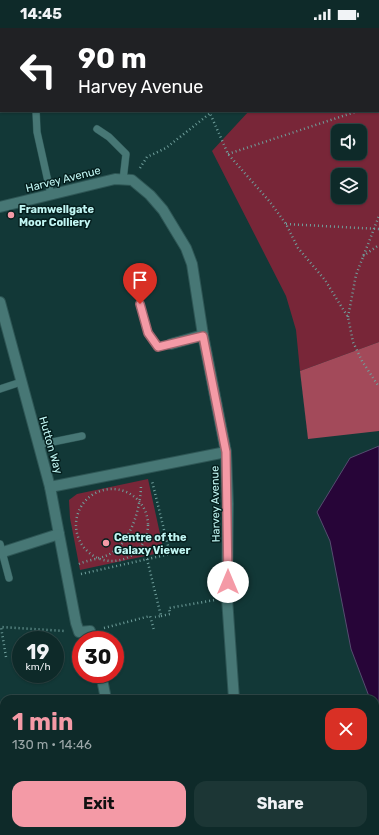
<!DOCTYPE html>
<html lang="en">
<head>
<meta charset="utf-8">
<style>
	body { margin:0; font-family:Rubik,sans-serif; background:#1c3635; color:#f1f3f6; height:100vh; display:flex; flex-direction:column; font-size:15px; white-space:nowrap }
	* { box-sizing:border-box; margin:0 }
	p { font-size:13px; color:#9ba7a8 }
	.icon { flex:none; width:22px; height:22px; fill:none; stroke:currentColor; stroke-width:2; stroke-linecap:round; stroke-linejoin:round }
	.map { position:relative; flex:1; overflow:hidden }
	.side { position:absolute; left:0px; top:667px; width:379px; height:140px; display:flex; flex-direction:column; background:#0e2a29; border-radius:12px 12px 0 0; box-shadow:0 1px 3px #0004,0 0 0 1px #2e4646 }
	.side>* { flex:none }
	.banner { position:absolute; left:0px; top:0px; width:379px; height:84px; box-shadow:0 1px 3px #0004,0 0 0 1px #2e4646; background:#202124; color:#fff; overflow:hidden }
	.tools { position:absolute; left:331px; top:96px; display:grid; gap:8px }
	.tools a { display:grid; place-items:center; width:36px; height:36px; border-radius:8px; background:#0e2a29; box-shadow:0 1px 3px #0004,0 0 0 1px #2e4646; font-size:20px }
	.speed { position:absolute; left:12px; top:603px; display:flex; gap:8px; font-size:20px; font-weight:700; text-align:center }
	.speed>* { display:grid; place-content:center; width:52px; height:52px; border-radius:50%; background:#0e2a29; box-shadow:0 1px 3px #0004,0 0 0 1px #2e4646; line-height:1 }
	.speed small { font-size:10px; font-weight:400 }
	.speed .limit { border:6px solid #d22; background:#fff; color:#111 }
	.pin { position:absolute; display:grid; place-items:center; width:34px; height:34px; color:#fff; margin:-41px -17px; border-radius:50% 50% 50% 0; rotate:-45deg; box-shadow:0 0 4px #0007 }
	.pin .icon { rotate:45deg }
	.me { position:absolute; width:44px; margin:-22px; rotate:0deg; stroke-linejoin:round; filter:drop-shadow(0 0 3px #0008) }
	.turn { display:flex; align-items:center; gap:14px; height:84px; padding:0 12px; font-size:18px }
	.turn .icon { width:52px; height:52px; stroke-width:2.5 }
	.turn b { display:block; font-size:28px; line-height:34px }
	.round { display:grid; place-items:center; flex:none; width:42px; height:42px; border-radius:12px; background:#1c3635 }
	.head { display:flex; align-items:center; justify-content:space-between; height:68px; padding:0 12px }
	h1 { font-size:24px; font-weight:700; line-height:30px; color:#f49aa6 }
	.cta { display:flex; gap:8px; margin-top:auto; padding:8px 12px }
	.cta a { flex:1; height:46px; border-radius:12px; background:#f49aa6; color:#111; font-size:16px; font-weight:700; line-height:46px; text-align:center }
	.cta a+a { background:#1c3635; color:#f1f3f6 }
	.status { display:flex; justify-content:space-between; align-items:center; height:28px; padding:0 20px; background:#0e2a29; direction:ltr }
	.status svg { height:11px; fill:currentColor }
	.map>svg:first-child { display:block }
</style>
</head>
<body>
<div class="status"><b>14:45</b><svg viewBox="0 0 49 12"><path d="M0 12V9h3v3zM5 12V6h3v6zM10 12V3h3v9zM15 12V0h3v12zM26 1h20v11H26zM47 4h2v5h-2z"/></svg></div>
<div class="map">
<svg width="379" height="807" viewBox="0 0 379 807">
	<rect width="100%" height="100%" fill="#123837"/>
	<!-- green -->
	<g fill="#782638" fill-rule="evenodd">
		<path d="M339,0H379V314L300,343L296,302L286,268L212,123L249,83H378V1H337ZM338,103H360V125H338ZM338,147H360V169H338Z"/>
		<path d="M148,451L164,524L80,542L70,490L69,472L77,466Z"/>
	</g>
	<!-- forest -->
	<path fill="#a34a5a" d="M379,314V403L308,411L300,343Z"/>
	<!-- water -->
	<path fill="#270538" stroke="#554d70" d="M379,418V676L375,679V671H370L351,621L330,513L317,484L350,430Z"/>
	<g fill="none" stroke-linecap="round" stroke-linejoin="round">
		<!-- lane casing -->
		<g stroke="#2e5655" stroke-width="8">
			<g id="lane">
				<path d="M36,83L37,104L51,167"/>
				<path d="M97,101L109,109L126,126L123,152"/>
				<path d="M140,276C145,293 146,305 158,319L171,316"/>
				<path d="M0,361L21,354"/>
				<path d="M38,417L82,408"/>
				<path d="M0,516L9,550"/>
			</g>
		</g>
		<!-- street casing -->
		<g stroke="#2e5655" stroke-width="12">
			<g id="street">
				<path d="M0,179L115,151L132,152L150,167L163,182L186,220L192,236L203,307L226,424L228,476L227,570L234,671"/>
				<path d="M0,274L50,459L76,595L79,604L90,603L93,612"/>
				<path d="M171,316L203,307"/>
				<path d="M50,459L226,424"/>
				<path d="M0,525L59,506"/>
				<path d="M101,646L106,671"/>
				<path d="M26,807L29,803"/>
			</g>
		</g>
		<!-- path -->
		<g stroke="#709f9c" stroke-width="2.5" stroke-dasharray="1 3" stroke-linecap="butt">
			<path d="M287,1V0"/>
			<path d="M0,13H1"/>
			<path d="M378,76H379"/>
			<path d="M209,83L228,126L270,174L286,196L298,220L325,252L341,278L348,289L353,314L362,333L379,359"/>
			<path d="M228,126L358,83"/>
			<path d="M140,140L147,129L166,120L213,83"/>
			<path d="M286,196L379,201"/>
			<path d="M363,228L379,217"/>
			<path d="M348,289L356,247L379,188"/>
			<circle cx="112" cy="497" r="36"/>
			<path d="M147,531L161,588L155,589"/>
			<path d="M79,536C87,532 99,531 108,527C131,516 141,479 141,456"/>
			<path d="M81,546L170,526L152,453"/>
			<path d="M161,588L170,586L169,580L215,572"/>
			<path d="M104,600L150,588L154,602"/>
			<path d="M6,629L1,599L65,603"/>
		</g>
		<!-- lane -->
		<use href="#lane" stroke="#477775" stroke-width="7"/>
		<!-- street -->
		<use href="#street" stroke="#477775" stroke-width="10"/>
	</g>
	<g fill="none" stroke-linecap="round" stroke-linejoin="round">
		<!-- route casing -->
		<g stroke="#9f646c" stroke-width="10">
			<path id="route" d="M140,276L148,305L158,319L203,308L226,424L228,554"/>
		</g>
		<!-- route -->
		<use href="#route" stroke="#f49aa6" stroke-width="7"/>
	</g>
	<!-- markers -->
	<g fill="#f49aa6" stroke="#041e1d" stroke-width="1.5">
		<circle cx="11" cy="187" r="4"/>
		<circle cx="106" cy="515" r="4"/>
	</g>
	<g text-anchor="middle" stroke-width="3" stroke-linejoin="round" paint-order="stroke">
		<!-- street labels -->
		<g font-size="11" fill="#c1f6f3" stroke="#041e1d">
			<text transform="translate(63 151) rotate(-14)" y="4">Harvey Avenue</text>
			<text transform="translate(51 417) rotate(74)" y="4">Hutton Way</text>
			<text transform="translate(215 476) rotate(-91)" y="4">Harvey Avenue</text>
		</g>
		<!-- poi labels -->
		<g font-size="11" font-weight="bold" fill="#c1f6f3" stroke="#041e1d" text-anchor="start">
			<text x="19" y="185">Framwellgate<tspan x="19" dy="13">Moor Colliery</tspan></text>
			<text x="114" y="513">Centre of the<tspan x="114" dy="13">Galaxy Viewer</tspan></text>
		</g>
	</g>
</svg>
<div class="tools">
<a><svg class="icon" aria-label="sound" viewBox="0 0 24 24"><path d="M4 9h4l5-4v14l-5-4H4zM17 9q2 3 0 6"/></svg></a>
<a><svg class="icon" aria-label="layers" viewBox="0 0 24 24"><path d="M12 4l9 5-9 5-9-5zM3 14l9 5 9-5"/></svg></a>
</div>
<div class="speed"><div>19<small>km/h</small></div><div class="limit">30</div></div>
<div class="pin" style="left:140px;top:276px;background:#d93025"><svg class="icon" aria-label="arrive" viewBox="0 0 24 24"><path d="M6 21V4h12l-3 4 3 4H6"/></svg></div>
<svg class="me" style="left:228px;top:554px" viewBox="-20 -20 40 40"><circle r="19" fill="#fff"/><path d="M0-13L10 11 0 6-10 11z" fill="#f49aa6"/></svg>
<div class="banner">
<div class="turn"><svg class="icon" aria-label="left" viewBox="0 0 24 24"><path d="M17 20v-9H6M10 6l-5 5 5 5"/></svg><div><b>90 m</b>Harvey Avenue</div></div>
</div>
<section class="side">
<div class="head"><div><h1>1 min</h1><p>130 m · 14:46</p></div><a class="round" style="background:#d93025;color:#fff"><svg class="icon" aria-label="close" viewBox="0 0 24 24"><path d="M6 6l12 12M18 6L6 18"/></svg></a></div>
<div class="cta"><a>Exit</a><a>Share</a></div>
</section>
</div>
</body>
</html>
